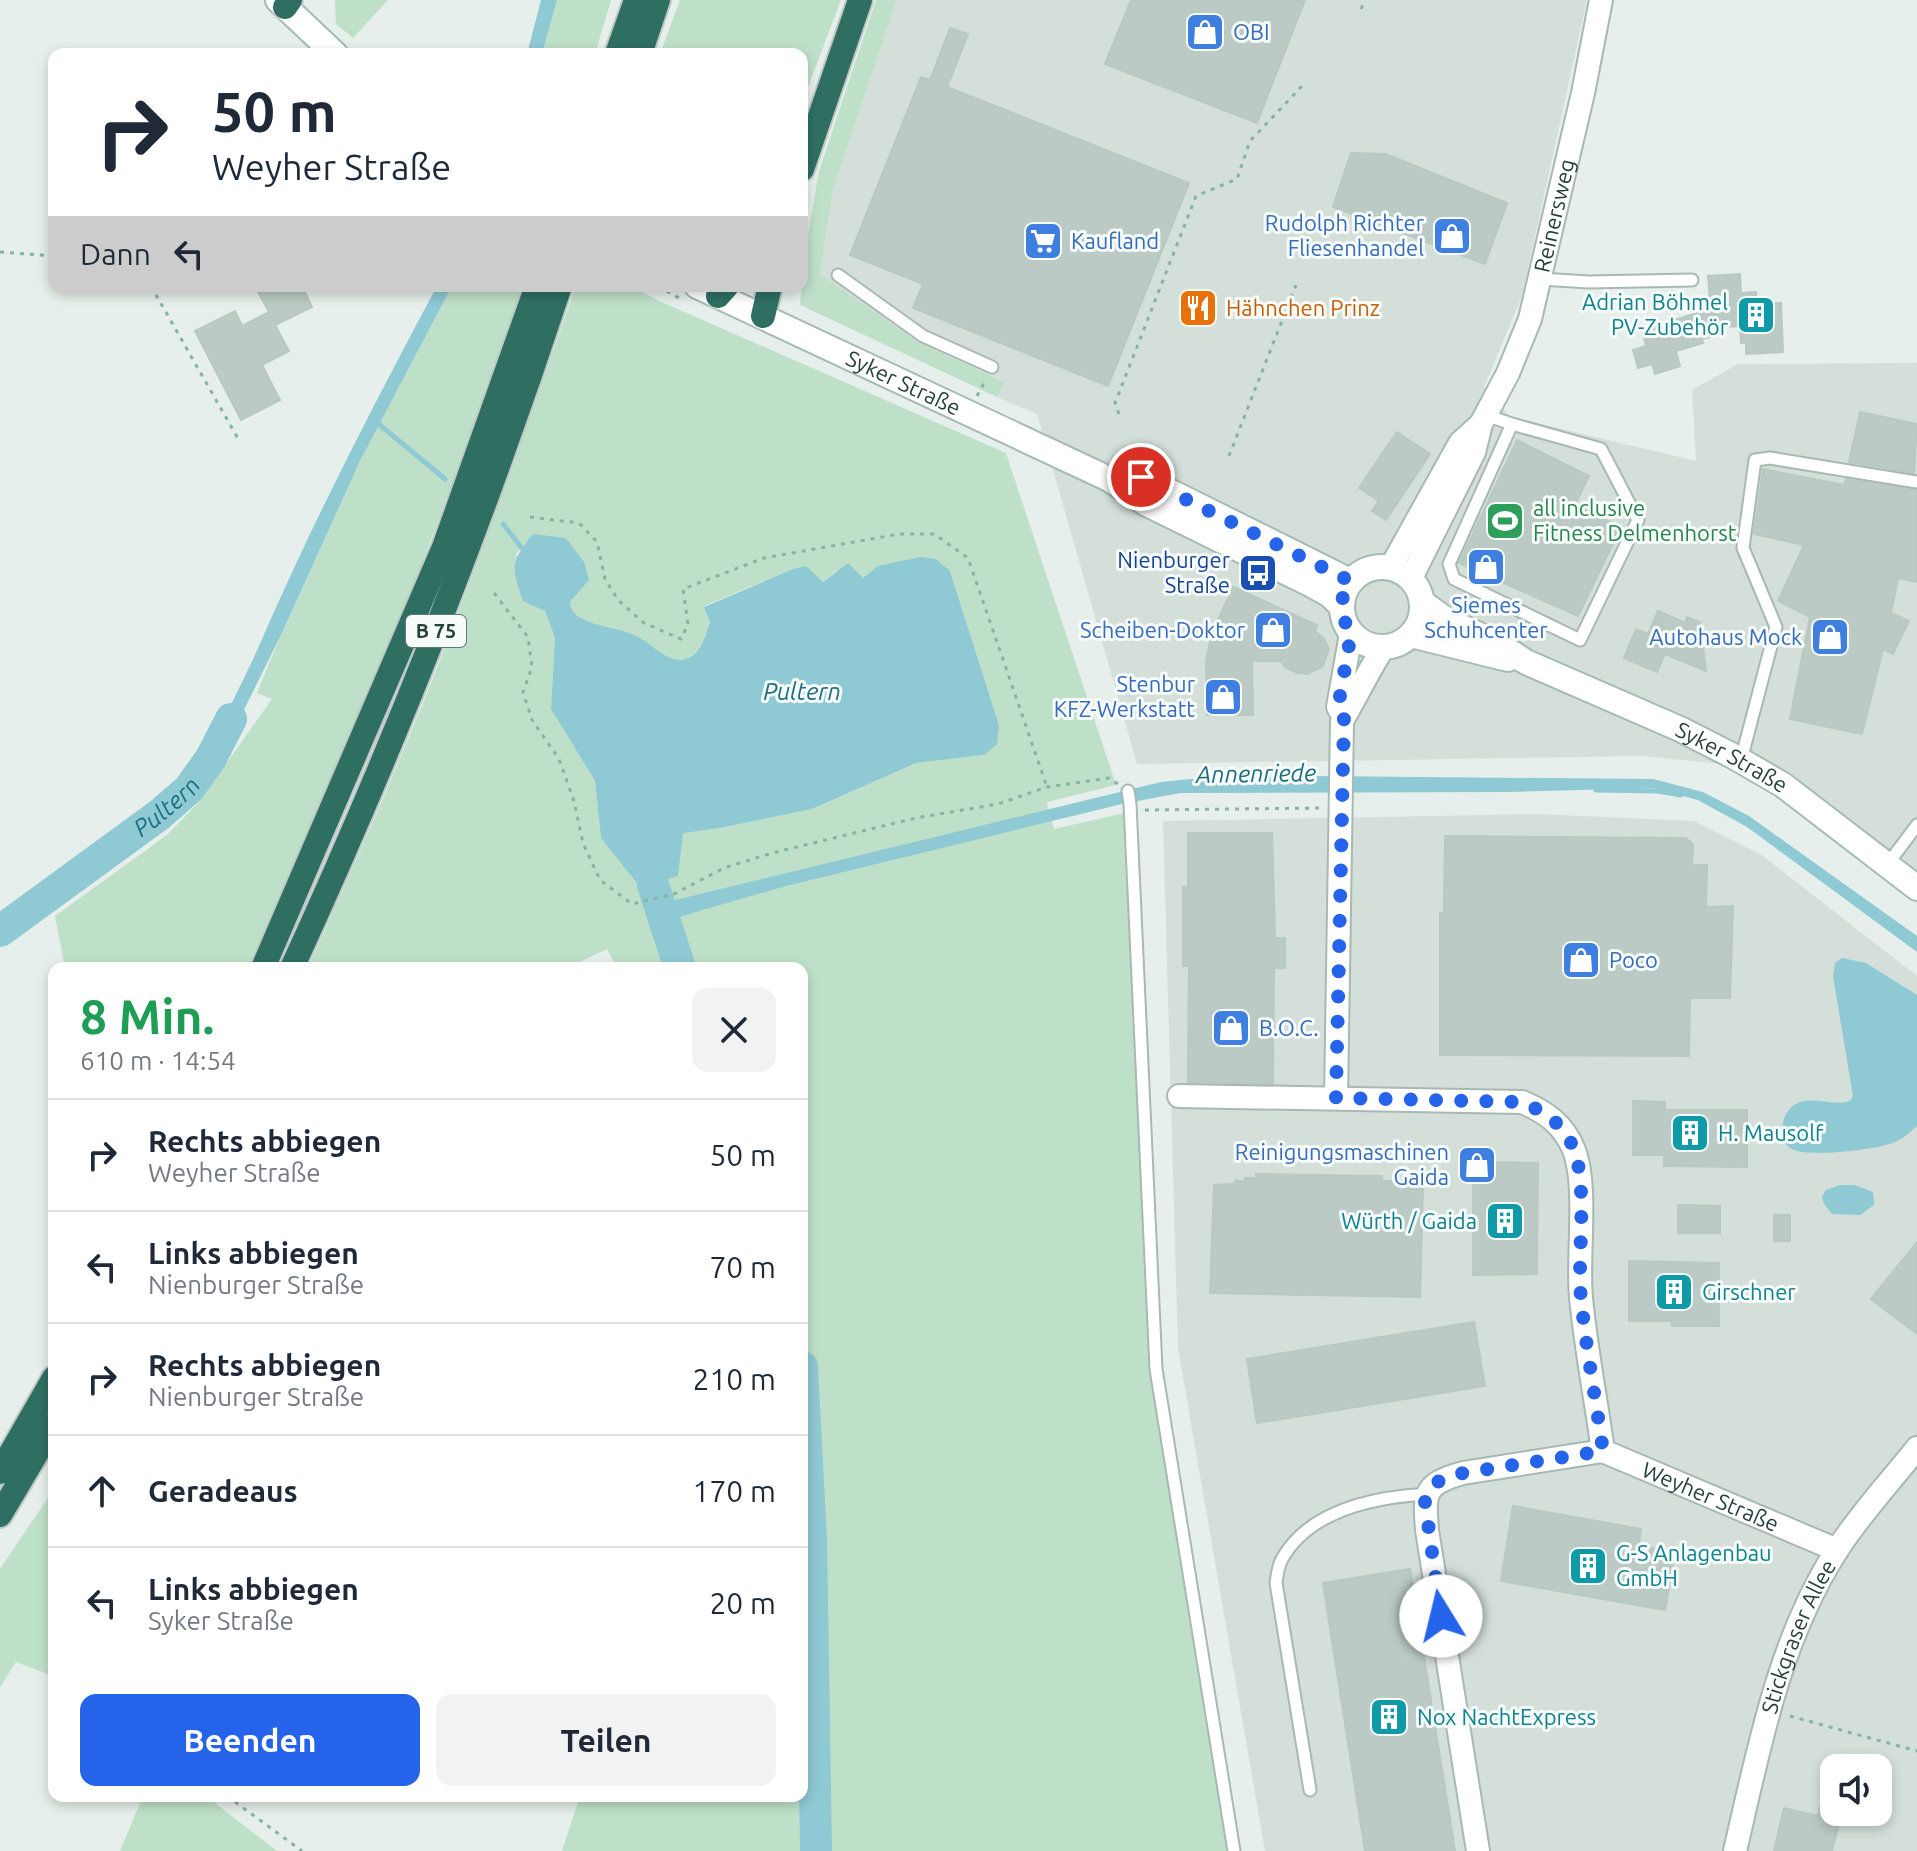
<!DOCTYPE html>
<html lang="de">
<head>
<meta charset="utf-8">
<style>
	body { margin:0; font-family:Ubuntu,sans-serif; background:#f2f2f3; color:#1f2937; height:100vh; display:flex; flex-direction:column; font-size:30px; white-space:nowrap }
	* { box-sizing:border-box; margin:0 }
	p { font-size:26px; color:#747a83 }
	.icon { flex:none; width:44px; height:44px; fill:none; stroke:currentColor; stroke-width:2; stroke-linecap:round; stroke-linejoin:round }
	.map { position:relative; flex:1; overflow:hidden }
	.panel { position:absolute; left:48px; top:962px; width:760px; height:840px; display:flex; flex-direction:column; background:#fff; border-radius:16px; box-shadow:0 4px 12px #0003 }
	.panel>* { flex:none }
	.banner { position:absolute; left:48px; top:48px; width:760px; height:244px; border-radius:16px; box-shadow:0 4px 12px #0003; background:#fff; color:#1f2937; overflow:hidden }
	.fabs { position:absolute; left:1820px; top:1754px; display:grid; gap:16px }
	.fabs a { display:grid; place-items:center; width:72px; height:72px; border-radius:16px; background:#fff; box-shadow:0 4px 12px #0003; font-size:40px }
	.pin { position:absolute; display:grid; place-items:center; width:68px; height:68px; color:#fff; margin:-34px; border:4px solid #fff; border-radius:50%; box-shadow:0 2px 8px #0007 }
	.me { position:absolute; width:88px; margin:-44px; rotate:351deg; stroke-linejoin:round; filter:drop-shadow(0 0 6px #0008) }
	.turn { display:flex; align-items:center; gap:28px; height:168px; padding:0 32px; font-size:36px }
	.turn .icon { width:104px; height:104px; stroke-width:2.5 }
	.turn b { display:block; font-size:56px; line-height:68px }
	.then { display:flex; align-items:center; height:76px; padding:0 32px; background:#0003; gap:16px; font-size:30px }
	.round { display:grid; place-items:center; flex:none; width:84px; height:84px; border-radius:16px; background:#f2f2f3 }
	.head { display:flex; align-items:center; justify-content:space-between; height:136px; padding:0 32px }
	h1 { font-size:48px; font-weight:700; line-height:60px; color:#1e9e55 }
	.cta { display:flex; gap:16px; margin-top:auto; padding:16px 32px }
	.cta a { flex:1; height:92px; border-radius:16px; background:#2563eb; color:#fff; font-size:32px; font-weight:700; line-height:92px; text-align:center }
	.cta a+a { background:#f2f2f3; color:#1f2937 }
	ul { padding:0; list-style:none }
	li { display:flex; align-items:center; gap:24px; height:112px; padding:0 32px; border-top:2px solid #e0e1e3 }
	li div { flex:1 }
	li b { display:block; font-size:30px }
	li em { font-style:normal }
	.map>svg:first-child { display:block }
</style>
</head>
<body>
<div class="map">
<svg width="1917" height="1851" viewBox="0 0 1917 1851">
	<rect width="100%" height="100%" fill="#e6efeb"/>
	<!-- built -->
	<g fill="#d4dfda" fill-rule="evenodd">
		<path d="M897,0H1587L1522,296L1484,387L1511,417L1696,461L1692,390L1738,364L1917,363V879L1774,769L1642,756L1137,764L1037,414L997,397L1004,381L918,342L820,274L833,189Z"/>
		<path d="M1536,814L1694,821L1763,856L1917,976V1851H1265L1178,1348L1163,821ZM1834,1768H1878V1812H1834Z"/>
	</g>
	<!-- green -->
	<g fill="#bfe0c8" fill-rule="evenodd">
		<path d="M335,0H388L353,38L336,24Z"/>
		<path d="M557,0H611L595,54H542Z"/>
		<path d="M680,0H841L802,103V54H660Z"/>
		<path d="M876,0H897L833,189L820,274L918,342L1005,382L997,397L800,305L804,258L819,171Z"/>
		<path d="M452,286H523C442,517 356,748 250,968H65L55,916L167,835L199,802L272,699L257,693L280,637L360,461Z"/>
		<path d="M576,286H631L659,301L1006,453L1116,785L1047,802L1054,829L1129,812L1152,1351L1231,1851H819L814,1540L807,1435L805,1310L802,1309V968H617L607,949L567,968H308C356,861 404,754 446,645C492,526 534,406 576,286ZM533,534L589,580L570,602L575,615L589,622L638,637L673,660L687,659L700,648L710,622L704,606L793,569L806,567L823,582L836,571L862,578L950,571L999,725L984,755L916,763L812,809L720,828L601,838L595,781L551,709L555,638L545,611L516,554Z"/>
		<path d="M802,1442L808,1537L813,1851H562L580,1796H802Z"/>
		<path d="M54,1489L53,1676L16,1662L0,1687V1569Z"/>
		<path d="M143,1796H206L277,1851H120Z"/>
	</g>
	<!-- water -->
	<g fill="#8ec9d4">
		<path d="M541,0H557L542,54H527Z"/>
		<path d="M437,286H452L360,461L280,637L229,740L211,758C221,719 243,683 259,646C312,523 374,404 437,286Z"/>
		<path d="M533,534L566,538L584,562L589,580L570,602C572,609 573,613 579,617C597,628 620,627 638,637C653,644 670,666 688,658C702,652 705,635 710,622L704,607L793,569L806,566L823,582L848,563L863,578L878,566L920,557L936,559L950,571L999,725L997,744L984,755L916,763L812,809L720,828L683,833L678,876L640,887L601,838L595,781L551,709L555,638L545,611L523,601C511,567 510,562 533,534Z"/>
		<path d="M1311,776L1653,779L1703,792L1749,816L1917,936V952L1747,827L1698,800L1653,788L1508,792L1180,793L1122,804L786,886L665,921L659,904L1161,782L1201,778Z"/>
		<path d="M1842,958L1866,963L1917,995V1126C1909,1133 1902,1140 1892,1143C1875,1150 1810,1157 1794,1150C1775,1143 1781,1111 1796,1104C1813,1095 1833,1107 1850,1101L1853,1096L1833,976L1835,963Z"/>
		<path d="M1840,1185H1854L1873,1192L1874,1205L1860,1215L1832,1214L1824,1204L1822,1197L1826,1190Z"/>
	</g>
	<g fill="none" stroke-linecap="round" stroke-linejoin="round">
		<!-- stream -->
		<g stroke="#8ec9d4" stroke-width="5">
			<path d="M375,421L445,479"/>
			<path d="M503,524L522,548"/>
			<path d="M1596,790L1657,791L1681,795"/>
		</g>
		<!-- river -->
		<g stroke="#8ec9d4" stroke-width="32">
			<path d="M653,885L680,968"/>
			<path id="s1" d="M0,931L159,815L189,789L211,758L231,719"/>
			<path d="M802,1367L811,1540L816,1851"/>
		</g>
	</g>
	<!-- building -->
	<g fill="#bbcac4" stroke="#b8c9c2" stroke-width="2">
		<path d="M1131,0H1305L1257,123L1105,64Z"/>
		<path d="M950,28L968,34L947,87L1189,183L1108,386L913,308L923,284L850,255L921,77L930,80Z"/>
		<path d="M1351,153L1386,154L1507,203L1485,264L1333,207Z"/>
		<path d="M1740,274L1741,293L1756,292V304L1781,303L1783,352L1746,354V342L1741,343L1740,326L1707,328L1710,337L1702,339L1703,343L1676,351L1680,366L1655,374L1652,364L1638,368L1633,350L1646,346L1642,330L1694,314L1691,305L1710,300L1708,276Z"/>
		<path d="M255,286H302L312,307L275,325L289,351L262,365L280,400L241,420L195,331L235,311L242,326L269,312Z"/>
		<path d="M1860,412L1917,424L1914,473L1849,462Z"/>
		<path d="M1397,432L1430,454L1386,520L1372,511L1379,501L1359,488Z"/>
		<path d="M1517,440L1589,476L1575,505L1621,527L1578,616L1459,563Z"/>
		<path d="M1763,469L1844,485L1846,479L1917,490V582L1898,578L1891,613L1909,621L1893,654L1883,649L1862,734L1790,719L1810,617L1778,601L1804,545L1754,534Z"/>
		<path d="M1233,587L1317,625L1315,631L1324,639L1329,649L1323,666L1308,674L1297,673L1285,667L1281,661H1252L1253,715H1207L1206,661L1212,633Z"/>
		<path d="M1658,611L1685,623L1687,617L1700,622L1706,671L1665,654L1657,672L1624,658L1636,629L1648,634Z"/>
		<path d="M1188,833H1272L1275,938H1285V968H1274L1273,1084L1188,1082L1189,966H1183V887H1188Z"/>
		<path d="M1445,836L1686,838L1693,845L1692,865H1707L1706,907L1733,906L1730,998H1690L1689,1056L1440,1055V913H1444Z"/>
		<path d="M1633,1101L1665,1102V1110H1747V1167L1664,1166V1155H1633Z"/>
		<path d="M1481,1162L1538,1163L1537,1274L1473,1275V1168Z"/>
		<path d="M1256,1174L1382,1176V1181H1393L1396,1185L1413,1189H1423L1420,1297L1210,1293L1214,1185L1233,1184L1236,1180L1243,1182L1245,1178H1256Z"/>
		<path d="M1678,1205L1720,1206V1233H1678Z"/>
		<rect x="1774" y="1215" width="16" height="26"/>
		<path d="M1917,1242V1334L1871,1299Z"/>
		<path d="M1629,1261L1719,1263V1326H1672V1321H1629Z"/>
		<path d="M1474,1322L1485,1386L1257,1423L1247,1359Z"/>
		<path d="M1513,1506L1641,1529L1639,1546L1675,1552L1665,1610L1501,1581Z"/>
		<path d="M1410,1569L1455,1851H1365L1323,1583Z"/>
		<path d="M1828,1774H1834V1812H1842L1832,1851H1774L1784,1808L1818,1816Z"/>
	</g>
	<g fill="none" stroke-linecap="round" stroke-linejoin="round">
		<!-- lane casing -->
		<g stroke="#a8b8b2" stroke-width="15">
			<g id="lane">
				<path d="M838,275L923,336L992,367"/>
				<path d="M1540,279L1589,282L1692,280"/>
				<path d="M1485,415L1512,424L1449,564L1454,579L1580,640L1638,520L1601,449L1512,424"/>
				<path d="M1741,760L1776,627L1743,548L1755,460L1770,458L1917,482"/>
				<path d="M1128,791L1130,804L1156,1369L1234,1851"/>
				<path d="M1887,865L1917,825"/>
				<path d="M1310,1790L1276,1583C1277,1575 1278,1566 1282,1559C1310,1509 1375,1497 1427,1494"/>
			</g>
		</g>
		<!-- street casing -->
		<g stroke="#a8b8b2" stroke-width="26">
			<g id="street">
				<path d="M1391,567L1460,443L1481,424"/>
				<path id="s2" d="M1411,578L1474,452L1481,424L1508,373L1530,319L1583,93L1601,0"/>
				<path d="M1344,717L1338,707L1351,634"/>
				<path d="M1179,1096L1522,1102C1546,1112 1564,1125 1574,1150C1588,1186 1577,1257 1581,1298C1586,1349 1596,1400 1603,1451"/>
				<path d="M1336,1098L1342,721C1356,697 1368,672 1383,648"/>
				<path id="s3" d="M1478,1851L1427,1530C1424,1492 1424,1484 1463,1473L1603,1451L1837,1550"/>
				<path id="s4" d="M1735,1851C1759,1748 1779,1640 1837,1550C1860,1514 1890,1482 1917,1448"/>
			</g>
		</g>
		<!-- secondary casing -->
		<g stroke="#a4bbb3" stroke-width="28">
			<g id="secondary">
				<path d="M278,0L335,54"/>
				<path id="s5" d="M697,286L1109,479L1147,504L1310,584L1330,595L1341,606"/>
				<path d="M1109,479L1141,477L1350,581"/>
				<circle cx="1382" cy="607" r="40"/>
				<path id="s6" d="M1423,603L1448,621L1495,642L1526,662L1680,729L1733,756L1783,785L1917,888"/>
				<path d="M1411,635L1508,659"/>
			</g>
		</g>
		<!-- highway casing -->
		<g stroke="#c2cac8" stroke-width="28">
			<g id="highway">
				<path d="M285,7L290,0"/>
				<path d="M617,54L636,0"/>
				<path d="M640,54L658,0"/>
				<path d="M802,169L860,0"/>
				<path d="M718,296L727,286"/>
				<path d="M763,316L770,286"/>
				<path d="M263,968L444,547L537,286"/>
				<path d="M292,968C394,746 484,518 560,286"/>
				<path d="M0,1472L54,1378"/>
				<path d="M0,1515L54,1424"/>
			</g>
		</g>
		<!-- path -->
		<g stroke="#86b3a5" stroke-width="3" stroke-dasharray="4 6" stroke-linecap="butt">
			<path d="M1361,9L1365,0"/>
			<path d="M0,252L54,256"/>
			<path d="M151,286L240,442"/>
			<path d="M658,286L679,298"/>
			<path d="M977,396L985,381"/>
			<path d="M1119,414L1115,403L1196,196L1237,179L1250,141L1302,86"/>
			<path d="M1229,456L1296,285"/>
			<path d="M530,517L579,523L597,542L605,579L618,600L644,623L681,639L688,624L683,589L764,558L899,534H934L968,558L1047,787"/>
			<path d="M494,593L528,637L532,667L523,692L532,720L559,759L574,801L583,843L600,880L632,904L674,894L724,868L772,853L916,818L998,804L1047,787L1109,778L1118,784"/>
			<path d="M1145,810L1322,808"/>
			<path d="M1790,1716L1917,1751"/>
			<path d="M227,1796L302,1851"/>
		</g>
		<!-- lane -->
		<use href="#lane" stroke="#fff" stroke-width="11"/>
		<!-- street -->
		<use href="#street" stroke="#fff" stroke-width="22"/>
		<!-- secondary -->
		<use href="#secondary" stroke="#fff" stroke-width="24"/>
		<!-- highway -->
		<use href="#highway" stroke="#2f6f62" stroke-width="24"/>
	</g>
	<g fill="none" stroke-linecap="round" stroke-linejoin="round">
		<!-- route -->
		<path stroke="#2563eb" stroke-width="14" stroke-dasharray="0 25.2" d="M1141,477L1350,581C1338,600 1340,615 1351,634L1338,707L1344,717L1336,1098L1522,1102C1545,1112 1565,1125 1574,1150C1588,1186 1577,1257 1581,1298C1586,1349 1596,1400 1603,1451L1463,1473C1441,1480 1432,1479 1425,1502L1441,1616"/>
	</g>
	<!-- icons -->
	<defs>
		<g id="shop-square" transform="scale(2)"><rect x="-9" y="-9" width="18" height="18" rx="4" fill="#3f7fe0" stroke="#f7fbf9"/><path d="M-5-2.5h2.3a2.7 3.5 0 0 1 5.4 0H5L5.5 6h-11ZM-1.5-2.5h3a1.5 2.3 0 0 0-3 0Z" fill="#fff"/></g>
		<g id="supermarket-square" transform="scale(2)"><rect x="-9" y="-9" width="18" height="18" rx="4" fill="#3f7fe0" stroke="#f7fbf9"/><path d="M-6-5.5h2.5l.6 2H6L4.5 2H-2.5L-4.4-4H-6ZM-1.5 3.2a1.3 1.3 0 1 0 .1 0ZM3 3.2a1.3 1.3 0 1 0 .1 0Z" fill="#fff"/></g>
		<g id="restaurant-square" transform="scale(2)"><rect x="-9" y="-9" width="18" height="18" rx="4" fill="#e8710a" stroke="#f7fbf9"/><path d="M-5-6h1v4h1v-4h1v4h1v-4h1v5L-1.5 .5V6h-2V.5L-5-1ZM5-6V6H3V1.5H1.5Q1.5-4 5-6Z" fill="#fff"/></g>
		<g id="building-square" transform="scale(2)"><rect x="-9" y="-9" width="18" height="18" rx="4" fill="#0f9aa8" stroke="#f7fbf9"/><path d="M-4-6H4V6H1V3H-1V6H-4ZM-2.5-4.3h1.7v1.8h-1.7ZM.8-4.3h1.7v1.8H.8ZM-2.5-1h1.7V.8h-1.7ZM.8-1h1.7V.8H.8Z" fill="#fff"/></g>
		<g id="stadium-square" transform="scale(2)"><rect x="-9" y="-9" width="18" height="18" rx="4" fill="#2e9e5b" stroke="#f7fbf9"/><path d="M0-5a6.5 5 0 1 0 0 10a6.5 5 0 1 0 0-10ZM-3.5-1.8h7v3.6h-7Z" fill="#fff"/></g>
		<g id="bus-square" transform="scale(2)"><rect x="-9" y="-9" width="18" height="18" rx="4" fill="#1a4fb4" stroke="#f7fbf9"/><path d="M-5-6H5V4H4V6H2V4H-2V6H-4V4H-5ZM-3.5-4V0h7V-4ZM-3.5 1.2v1.5H-2V1.2ZM2 1.2v1.5H3.5V1.2Z" fill="#fff"/></g>
	</defs>
	<g fill-rule="evenodd">
		<use href="#shop-square" x="1205" y="32"/>
		<use href="#shop-square" x="1452" y="236"/>
		<use href="#supermarket-square" x="1043" y="241"/>
		<use href="#restaurant-square" x="1198" y="308"/>
		<use href="#building-square" x="1756" y="315"/>
		<use href="#stadium-square" x="1505" y="521"/>
		<use href="#shop-square" x="1486" y="567"/>
		<use href="#bus-square" x="1258" y="573"/>
		<use href="#shop-square" x="1273" y="630"/>
		<use href="#shop-square" x="1830" y="637"/>
		<use href="#shop-square" x="1223" y="697"/>
		<use href="#shop-square" x="1581" y="960"/>
		<use href="#shop-square" x="1231" y="1028"/>
		<use href="#building-square" x="1690" y="1133"/>
		<use href="#shop-square" x="1477" y="1165"/>
		<use href="#building-square" x="1505" y="1221"/>
		<use href="#building-square" x="1674" y="1292"/>
		<use href="#building-square" x="1588" y="1566"/>
		<use href="#building-square" x="1389" y="1717"/>
	</g>
	<g text-anchor="middle" stroke-width="6" stroke-linejoin="round" paint-order="stroke">
		<!-- shield labels -->
		<rect fill="#f7fbf9" stroke="#637a73" stroke-width="2" x="406" y="615" width="60" height="32" rx="6"/>
		<g font-size="20" font-weight="bold" fill="#24423a">
			<text x="436" y="638">B 75</text>
		</g>
		<!-- shop labels -->
		<g font-size="22" fill="#366cbe" stroke="#f7fbf9" text-anchor="end">
			<text x="1233" y="40" text-anchor="start">OBI</text>
			<text x="1424" y="231">Rudolph Richter<tspan x="1424" dy="25">Fliesenhandel</tspan></text>
			<text x="1071" y="249" text-anchor="start">Kaufland</text>
			<text x="1486" y="613" text-anchor="middle">Siemes<tspan x="1486" dy="25">Schuhcenter</tspan></text>
			<text x="1245" y="638">Scheiben-Doktor</text>
			<text x="1802" y="645">Autohaus Mock</text>
			<text x="1195" y="692">Stenbur<tspan x="1195" dy="25">KFZ-Werkstatt</tspan></text>
			<text x="1609" y="968" text-anchor="start">Poco</text>
			<text x="1259" y="1036" text-anchor="start">B.O.C.</text>
			<text x="1449" y="1160">Reinigungsmaschinen<tspan x="1449" dy="25">Gaida</tspan></text>
		</g>
		<!-- street labels -->
		<g font-size="22" fill="#24423a" stroke="#f7fbf9">
			<text dy="8" stroke="none"><textPath href="#s2" startOffset="392">Reinersweg</textPath></text>
			<text dy="8" stroke="none"><textPath href="#s5" startOffset="228">Syker Straße</textPath></text>
			<text dy="8" stroke="none"><textPath href="#s6" startOffset="346">Syker Straße</textPath></text>
			<text dy="8" stroke="none"><textPath href="#s3" startOffset="662">Weyher Straße</textPath></text>
			<text dy="8" stroke="none"><textPath href="#s4" startOffset="224">Stickgraser Allee</textPath></text>
		</g>
		<!-- culture labels -->
		<g font-size="22" fill="#0d838f" stroke="#f7fbf9" text-anchor="start">
			<text x="1728" y="310" text-anchor="end">Adrian Böhmel<tspan x="1728" dy="25">PV-Zubehör</tspan></text>
			<text x="1718" y="1141">H. Mausolf</text>
			<text x="1477" y="1229" text-anchor="end">Würth / Gaida</text>
			<text x="1702" y="1300">Girschner</text>
			<text x="1616" y="1561">G-S Anlagenbau<tspan x="1616" dy="25">GmbH</tspan></text>
			<text x="1417" y="1725">Nox NachtExpress</text>
		</g>
		<!-- food labels -->
		<g font-size="22" fill="#c56008" stroke="#f7fbf9" text-anchor="start">
			<text x="1226" y="316">Hähnchen Prinz</text>
		</g>
		<!-- leisure labels -->
		<g font-size="22" fill="#27864d" stroke="#f7fbf9" text-anchor="start">
			<text x="1533" y="516">all inclusive<tspan x="1533" dy="25">Fitness Delmenhorst</tspan></text>
		</g>
		<!-- transit labels -->
		<g font-size="22" fill="#164399" stroke="#f7fbf9" text-anchor="end">
			<text x="1230" y="568">Nienburger<tspan x="1230" dy="25">Straße</tspan></text>
		</g>
		<!-- water labels -->
		<g font-size="24" font-style="italic" fill="#1c6f80" stroke="#f7fbf9">
			<text x="802" y="700">Pultern</text>
			<text transform="translate(1256 774) rotate(-1)" y="8">Annenriede</text>
			<text dy="8" stroke="none"><textPath href="#s1" startOffset="208">Pultern</textPath></text>
		</g>
	</g>
</svg>
<div class="fabs">
<a><svg class="icon" aria-label="sound" viewBox="0 0 24 24"><path d="M4 9h4l5-4v14l-5-4H4zM17 9q2 3 0 6"/></svg></a>
</div>
<div class="pin" style="left:1141px;top:477px;background:#d93025"><svg class="icon" aria-label="arrive" viewBox="0 0 24 24"><path d="M6 21V4h12l-3 4 3 4H6"/></svg></div>
<svg class="me" style="left:1441px;top:1616px" viewBox="-20 -20 40 40"><circle r="19" fill="#fff"/><path d="M0-13L10 11 0 6-10 11z" fill="#2563eb"/></svg>
<div class="banner">
<div class="turn"><svg class="icon" aria-label="right" viewBox="0 0 24 24"><path d="M7 20v-9h11M14 6l5 5-5 5"/></svg><div><b>50 m</b>Weyher Straße</div></div>
<div class="then">Dann<svg class="icon" aria-label="left" viewBox="0 0 24 24"><path d="M17 20v-9H6M10 6l-5 5 5 5"/></svg></div>
</div>
<section class="panel">
<div class="head"><div><h1>8 Min.</h1><p>610 m · 14:54</p></div><a class="round"><svg class="icon" aria-label="close" viewBox="0 0 24 24"><path d="M6 6l12 12M18 6L6 18"/></svg></a></div>
<ul>
<li><svg class="icon" aria-label="right" viewBox="0 0 24 24"><path d="M7 20v-9h11M14 6l5 5-5 5"/></svg><div><b>Rechts abbiegen</b><p>Weyher Straße</p></div><em>50 m</em></li>
<li><svg class="icon" aria-label="left" viewBox="0 0 24 24"><path d="M17 20v-9H6M10 6l-5 5 5 5"/></svg><div><b>Links abbiegen</b><p>Nienburger Straße</p></div><em>70 m</em></li>
<li><svg class="icon" aria-label="right" viewBox="0 0 24 24"><path d="M7 20v-9h11M14 6l5 5-5 5"/></svg><div><b>Rechts abbiegen</b><p>Nienburger Straße</p></div><em>210 m</em></li>
<li><svg class="icon" aria-label="ahead" viewBox="0 0 24 24"><path d="M12 20V5M6 11l6-6 6 6"/></svg><div><b>Geradeaus</b></div><em>170 m</em></li>
<li><svg class="icon" aria-label="left" viewBox="0 0 24 24"><path d="M17 20v-9H6M10 6l-5 5 5 5"/></svg><div><b>Links abbiegen</b><p>Syker Straße</p></div><em>20 m</em></li>
</ul>
<div class="cta"><a>Beenden</a><a>Teilen</a></div>
</section>
</div>
</body>
</html>
